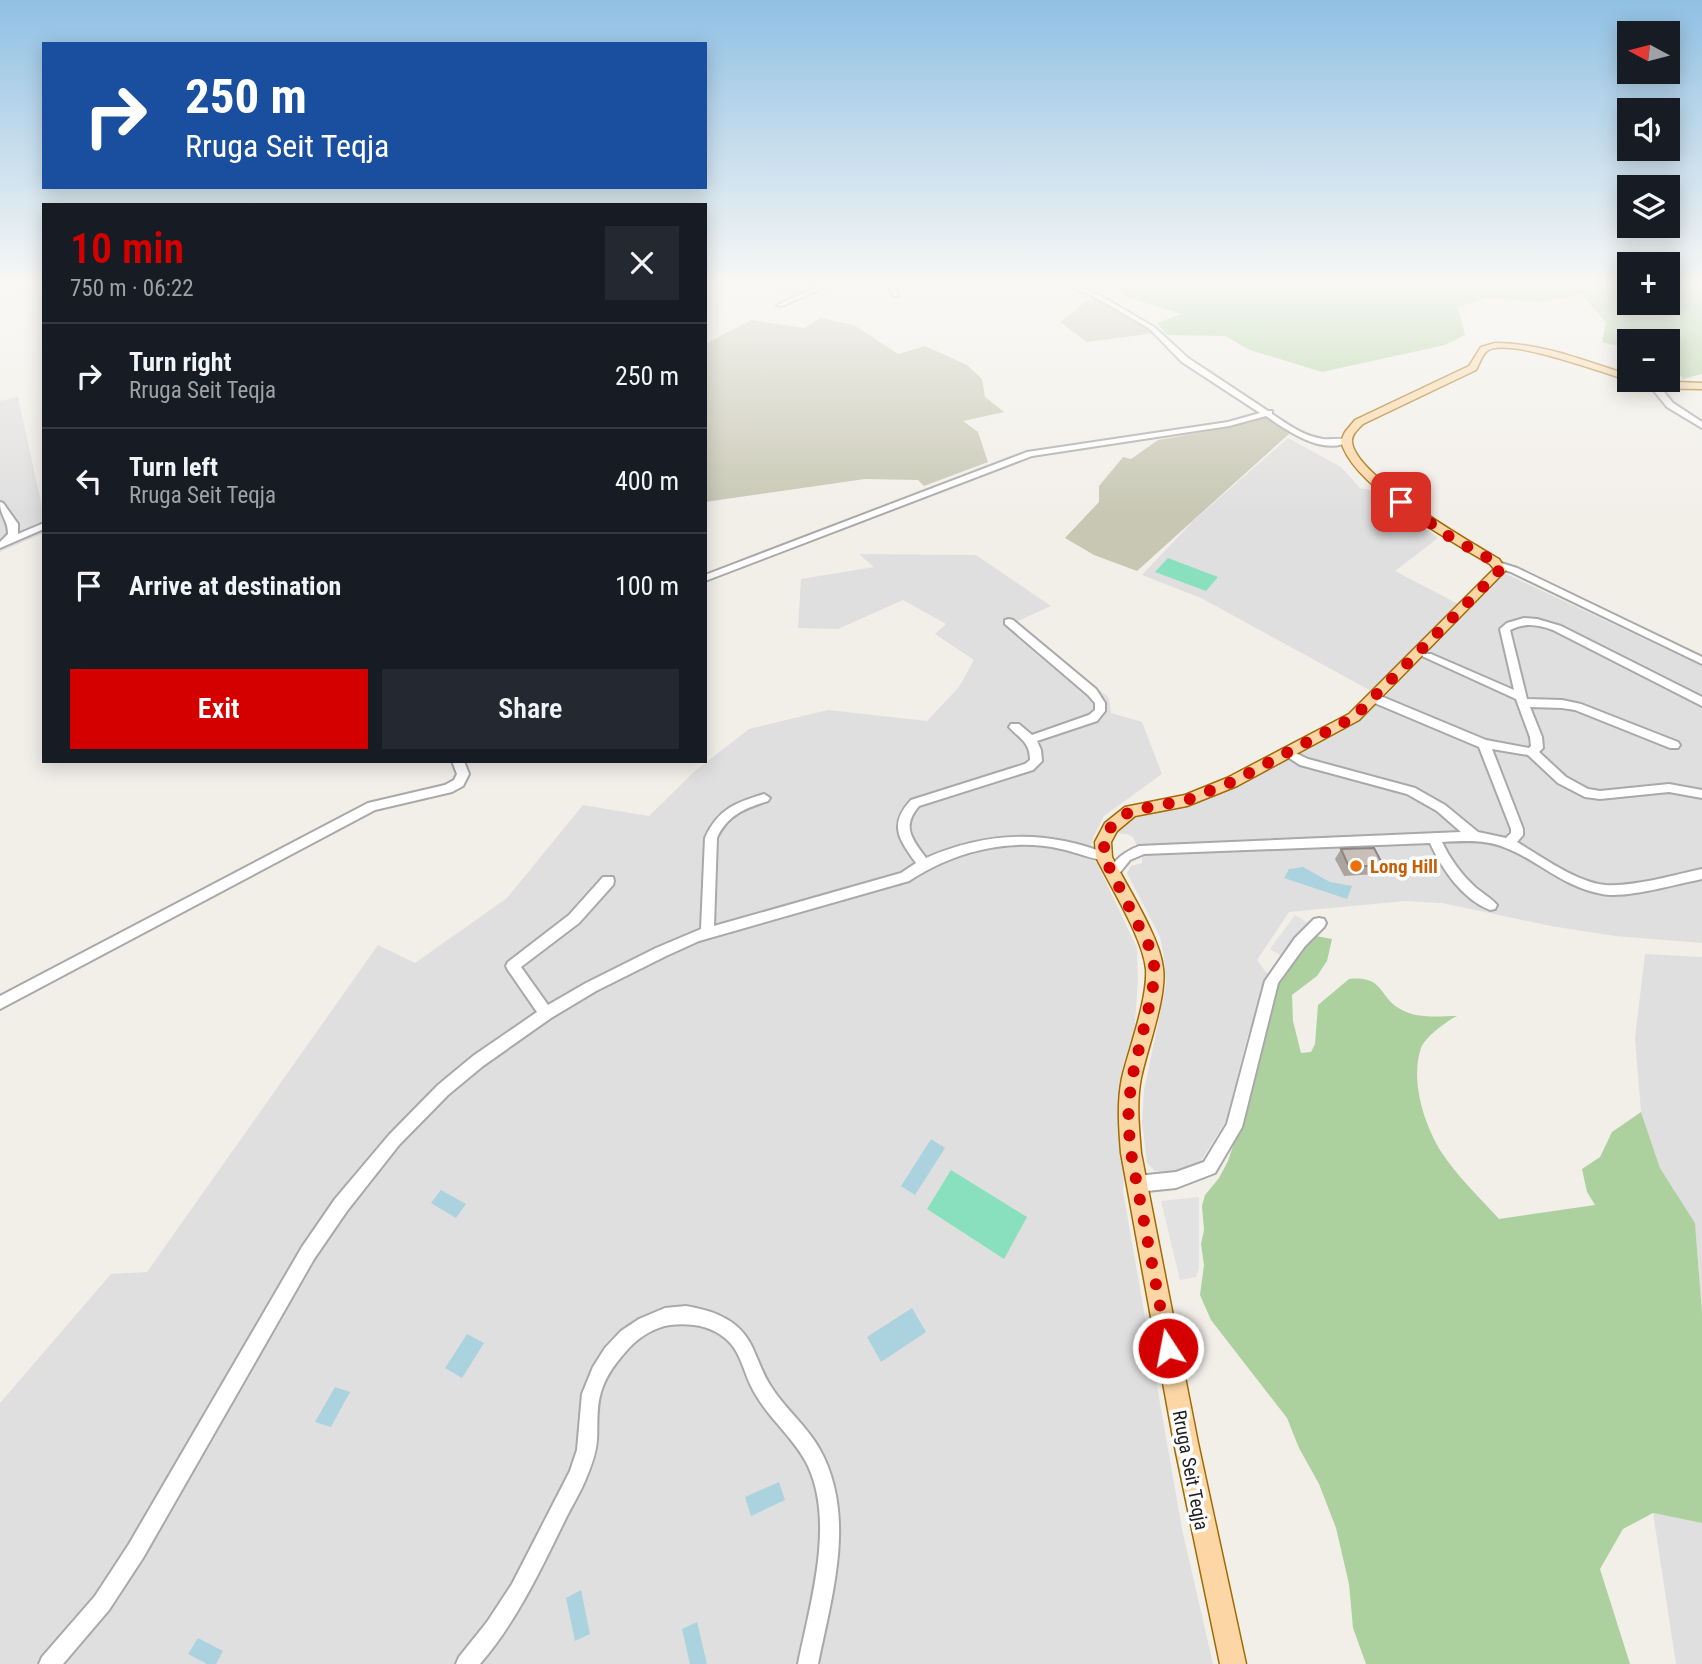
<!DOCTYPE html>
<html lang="en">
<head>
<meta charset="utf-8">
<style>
	body { margin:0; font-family:"Roboto Condensed",sans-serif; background:#242831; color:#f1f3f6; height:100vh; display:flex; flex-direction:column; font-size:26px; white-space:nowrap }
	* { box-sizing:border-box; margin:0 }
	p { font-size:23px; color:#9ea1a6 }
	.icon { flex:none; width:38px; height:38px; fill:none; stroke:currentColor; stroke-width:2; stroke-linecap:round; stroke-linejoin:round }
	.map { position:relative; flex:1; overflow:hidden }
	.drawer { position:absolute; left:42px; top:203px; width:665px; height:560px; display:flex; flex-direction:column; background:#171b24; border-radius:0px; box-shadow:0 4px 18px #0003 }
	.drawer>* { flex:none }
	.top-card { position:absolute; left:42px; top:42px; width:665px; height:147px; border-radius:0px; box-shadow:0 4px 18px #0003; background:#1a4fa0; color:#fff; overflow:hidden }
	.needle { width:46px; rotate:277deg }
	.fabs { position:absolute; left:1617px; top:21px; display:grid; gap:14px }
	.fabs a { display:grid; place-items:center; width:63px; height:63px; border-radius:0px; background:#171b24; box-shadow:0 4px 18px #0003; font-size:35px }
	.pin { position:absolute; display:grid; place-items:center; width:60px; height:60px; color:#fff; margin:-30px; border-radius:14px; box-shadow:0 4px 10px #0006 }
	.me { position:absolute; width:77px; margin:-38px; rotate:349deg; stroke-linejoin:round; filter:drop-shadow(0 0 5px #0008) }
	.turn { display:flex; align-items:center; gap:24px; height:147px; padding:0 28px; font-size:32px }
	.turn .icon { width:91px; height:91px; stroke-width:2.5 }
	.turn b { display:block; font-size:49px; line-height:60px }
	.round { display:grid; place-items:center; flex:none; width:74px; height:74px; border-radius:0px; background:#242831 }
	.headline { display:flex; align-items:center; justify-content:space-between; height:119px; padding:0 28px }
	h1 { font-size:42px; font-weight:600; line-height:52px; color:#d40000 }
	.button { display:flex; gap:14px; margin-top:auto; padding:14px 28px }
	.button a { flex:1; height:80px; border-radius:0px; background:#d40000; color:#fff; font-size:28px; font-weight:600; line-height:80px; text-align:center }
	.button a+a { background:#242831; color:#f1f3f6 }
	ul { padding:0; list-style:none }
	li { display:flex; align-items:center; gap:21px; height:105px; padding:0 28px; border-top:2px solid #363941 }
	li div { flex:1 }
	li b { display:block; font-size:26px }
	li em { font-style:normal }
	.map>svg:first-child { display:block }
</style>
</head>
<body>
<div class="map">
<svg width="1702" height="1664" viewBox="0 0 1702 1664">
	<rect width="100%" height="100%" fill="#f2efe9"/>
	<!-- residential -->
	<g fill="#e0dfdf">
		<path d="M767,281H832L807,296L789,294Z"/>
		<path d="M18,397L44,516V533L0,552V401Z"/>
		<path d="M1288,438L1341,467L1360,488L1374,491L1438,538L1395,571L1460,605L1373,692L1201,598L1142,575L1193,521Z"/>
		<path d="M859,554L976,555L1051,606L1018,621L1109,698L1111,713L1142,722L1162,774L1104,816L1094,836L1088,855L1097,863L1137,948L1138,980L1123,1191L1182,1529L1213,1664H0V1403L111,1274L147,1272L378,945L415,963L507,898L583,805L649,816L695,771L749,729L828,710L927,721L959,687L974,660L935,634L946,624L903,600L838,629L798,628L801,579L874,567Z"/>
		<path d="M1502,572L1702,666V943L1615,936L1551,926L1442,903L1405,901L1289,912L1257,960L1268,975L1246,1042L1226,1121L1201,1161L1168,1173L1155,1171L1147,1163L1142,1122L1144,1090L1166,985L1164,958L1160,937L1127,873L1131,866L1142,863V857L1133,837L1127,834L1112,833L1133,813L1244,781L1295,757L1357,718L1381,701Z"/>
		<path d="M1645,954L1702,957V1313L1695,1223L1660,1168L1641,1112L1635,1038Z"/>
		<path d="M1653,1513L1702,1523V1664H1676Z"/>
	</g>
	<!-- construction -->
	<g fill="#c7c7b4">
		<path d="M1097,299L1135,320L1155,333L1087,342L1060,322L1088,300Z"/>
		<path d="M820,318L854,325L898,354L925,346L967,365L982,379L985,397L1004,412L963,421L978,432L988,462L924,486L918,480L865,479L705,502V344L751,320L805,328Z"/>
		<path d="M1269,416L1290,433L1137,571L1094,555L1065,538L1099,502V486L1123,457L1131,459L1158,440L1231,427Z"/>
	</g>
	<!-- forest -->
	<g fill="#add19e">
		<path d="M1125,281H1629V303H1668V281H1702V374L1683,379L1668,360V341H1629V348L1602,342L1606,322L1581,294L1542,302L1487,298L1458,307L1465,335L1445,345L1322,372L1250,350L1225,336L1167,335L1157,323L1181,314L1124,296L1119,290Z"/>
		<path d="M1316,936L1332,939L1327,961L1317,976L1292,995L1293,1021L1301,1053L1311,1052L1315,1044L1318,1005L1349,979C1385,975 1378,998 1402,1010C1418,1019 1440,1016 1457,1016C1447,1021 1425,1037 1421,1048C1410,1080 1424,1125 1442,1153C1457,1176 1480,1198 1499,1219L1595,1205L1587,1192L1582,1169L1600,1157L1612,1132L1641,1112L1660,1168L1695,1223L1702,1313V1523L1653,1513L1623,1529L1600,1569L1630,1664H1366L1353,1628L1349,1584L1336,1528L1319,1484L1299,1448L1287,1418L1211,1320L1200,1295L1204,1265L1201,1244L1204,1230L1202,1206L1205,1195L1219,1178L1228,1161L1252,1088L1259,1049L1278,984L1287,969Z"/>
	</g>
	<!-- pitch -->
	<g fill="#88e0be">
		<path d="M1168,558L1218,577L1206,591L1155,572Z"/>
		<path d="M951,1170L1027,1217L1004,1259L927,1209Z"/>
	</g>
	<!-- parking -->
	<g fill="#e2e2e2">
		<path d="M1295,915L1308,923L1282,956L1270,949Z"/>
		<path d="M1199,1197V1268L1196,1277L1180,1280L1161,1201Z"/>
	</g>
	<!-- water -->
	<g fill="#aad3df">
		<path d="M1303,867L1330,882L1352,886L1347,899L1284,878L1289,869Z"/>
		<path d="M931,1139L945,1148L915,1195L901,1186Z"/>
		<path d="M441,1190L466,1204L456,1218L431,1203Z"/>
		<path d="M912,1308L926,1332L881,1362L867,1337Z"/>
		<path d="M467,1334L484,1343L462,1378L445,1368Z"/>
		<path d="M335,1387L350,1392L331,1427L315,1422Z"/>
		<path d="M779,1482L785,1500L751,1516L745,1497Z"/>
		<path d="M581,1590L590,1634L575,1641L566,1598Z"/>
		<path d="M697,1622L707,1664H690L682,1629Z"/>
		<path d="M198,1638L223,1651L216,1664H207L188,1654Z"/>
	</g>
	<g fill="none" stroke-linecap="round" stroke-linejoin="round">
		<!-- minor casing -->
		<g stroke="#a9a9a9" stroke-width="4">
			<g id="minor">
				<path d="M830,281H839L782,306L777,305Z"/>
				<path d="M888,281H894L898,296H894Z"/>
				<path d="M1060,281H1069L1106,299L1154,327L1188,358L1268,411H1272V414C1289,425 1303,436 1323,439C1333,440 1343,437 1351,441C1323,456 1289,432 1266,416L1229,426L1032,456L705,581V575L1027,452L1228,422L1260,413L1182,362L1150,329L1102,301Z"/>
				<path d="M1650,382H1656L1673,403L1702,422V428L1667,407L1650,386Z"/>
				<path d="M0,502L3,503L18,524V534L44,523V529L0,548V542L8,534C8,519 0,517 0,502Z"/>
				<path d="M1498,562L1517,568L1702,657V664L1511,572L1495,567L1493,565Z"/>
				<path d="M1524,618L1537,619L1561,626L1702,697V706L1553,630C1539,625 1525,622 1510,630L1527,699L1562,700L1581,704L1678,742L1680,745L1678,748H1670L1575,710L1562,708L1530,707L1542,737L1543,748L1539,752L1566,777L1588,789L1600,791L1669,784L1702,790V798L1669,792L1600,799L1585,797L1558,783L1528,755L1492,749L1523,829V835L1517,842C1542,857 1576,882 1605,885C1633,887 1674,875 1702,869V879C1677,884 1625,899 1602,894C1561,886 1541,862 1506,848C1486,839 1463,841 1442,842C1450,859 1461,874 1475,887C1482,893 1491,898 1497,905L1495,909L1490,910C1462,899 1442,869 1430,843L1144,854L1130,860L1117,876H1109L1107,873C1115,859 1124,852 1139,846L1461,832L1437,811L1407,794L1300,765L1283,754L1285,751L1289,750L1308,759L1415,788L1445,805L1478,832L1506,838L1511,833V829L1479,747L1370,701L1369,698L1370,695H1378L1486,740L1529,748L1531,746L1530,737L1516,699L1422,656L1423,654H1431L1514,690L1500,629L1507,623Z"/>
				<path d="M1009,619L1013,620L1096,689L1105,703V711L1097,721L1037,741L1041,750L1042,761L1033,770L919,806C901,827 912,839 926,858C988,831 1046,830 1108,854L1110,857L1108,860C1099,862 1073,851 1061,849C1009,837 953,852 909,881L699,941L666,956L596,991L551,1018L483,1066L448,1095L399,1145L347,1211L314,1259L143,1558L109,1610L63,1664H39L42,1657L95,1596L129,1544L302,1247L335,1199L389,1135L438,1085L473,1056L537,1012L508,970L506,966L508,962L569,915L603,877H613L614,881L613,885L579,923L521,967L548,1005L586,983L656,948L701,929L705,838C718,809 735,803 764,794L770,798L768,801C746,808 727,815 717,838L714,926L901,873L916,863C899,839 888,825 911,800L1025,764L1030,760C1030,742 1020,739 1009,727L1011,724H1019L1032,735L1089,715L1095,710V703L1088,695L1005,624V620Z"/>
				<path d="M452,761H464L469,774L463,786L452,792L375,810L0,1009V996L368,803L445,785L454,780L457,774Z"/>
				<path d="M1319,918L1324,919L1326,923L1324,927L1305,946L1278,983L1242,1127L1215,1173L1176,1188L1137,1192L1131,1190L1129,1184L1131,1178L1137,1176L1176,1172L1204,1162L1227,1124L1265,981L1295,938L1314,919Z"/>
				<path d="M686,1306C716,1311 742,1321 754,1351C759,1362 763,1374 770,1385C784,1408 806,1425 819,1448C857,1515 832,1594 818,1664H798C810,1604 835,1524 808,1466C799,1447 783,1431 770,1415C762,1405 755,1395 750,1384C743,1368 739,1349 725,1338C709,1325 689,1323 670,1325C655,1327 639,1337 629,1348C617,1361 606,1375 601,1392C596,1408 598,1424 597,1440C596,1454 591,1467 585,1481C580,1493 572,1506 566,1518C541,1569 517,1621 480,1664H456L459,1657L487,1622L512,1584L570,1471L577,1450L582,1394L593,1367L605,1348L621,1331L639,1319L665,1308Z"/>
			</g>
		</g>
		<!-- major casing -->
		<g stroke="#a06b00" stroke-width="3">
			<path id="major" d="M1495,343C1542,343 1586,361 1629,375V380L1702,383V389C1684,388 1665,390 1648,386C1620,380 1509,335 1487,351C1482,355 1479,365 1476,370L1363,424C1358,429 1351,435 1352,442C1355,476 1470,542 1499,559L1506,570L1359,720L1237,786L1187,806L1135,816L1117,831L1111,842L1112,857C1127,887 1160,937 1163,968C1167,997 1147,1049 1141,1078C1136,1103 1139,1128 1141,1153L1198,1443L1246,1664H1220L1174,1443L1121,1153C1119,1128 1117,1103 1122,1078C1129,1049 1148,998 1146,969C1143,938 1110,886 1096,857L1095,842L1105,823L1125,807L1185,795L1227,778L1349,714L1494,569L1490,564C1452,542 1351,485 1341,441L1345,432L1355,420L1469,366L1481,347Z"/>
		</g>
		<!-- minor -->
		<use href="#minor" fill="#fff" fill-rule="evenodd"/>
		<!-- major -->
		<use href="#major" fill="#fcd6a4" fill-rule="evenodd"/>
	</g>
	<!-- wall -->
	<path fill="#aba49e" d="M1341,849L1383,865L1377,874L1344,876L1335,859Z"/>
	<!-- building -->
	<path fill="#c7bfb8" stroke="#8b8681" stroke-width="2" d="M1374,848L1383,865L1349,867L1341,849Z"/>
	<!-- sky -->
	<linearGradient id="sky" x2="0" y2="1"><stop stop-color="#8fc0e4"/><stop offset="0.55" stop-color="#f9f8f5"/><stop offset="1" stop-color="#f9f8f5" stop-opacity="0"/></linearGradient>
	<rect width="1702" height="514" fill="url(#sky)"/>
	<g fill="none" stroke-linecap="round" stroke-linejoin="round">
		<!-- route -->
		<path stroke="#d40000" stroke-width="12" stroke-dasharray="0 21.6" d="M1168,1348L1131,1153L1128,1121L1131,1082L1152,994L1155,970L1150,948L1108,865L1103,842L1111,827L1130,811L1187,800L1232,782L1354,717L1498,572L1500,568L1495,562L1450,537L1401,502"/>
	</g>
	<!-- markers -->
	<circle fill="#e8710a" stroke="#fff" stroke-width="2.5" cx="1356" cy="866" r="7"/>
	<g text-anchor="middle" stroke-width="7" stroke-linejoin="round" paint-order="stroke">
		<!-- food labels -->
		<g font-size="19" font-weight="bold" fill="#c56008" stroke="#fff" text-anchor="start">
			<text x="1370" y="873">Long Hill</text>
		</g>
		<!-- street labels -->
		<g font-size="19" fill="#222" stroke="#fff">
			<text transform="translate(1191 1470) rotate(79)" y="7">Rruga Seit Teqja</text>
		</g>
	</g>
</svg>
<div class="fabs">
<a><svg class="needle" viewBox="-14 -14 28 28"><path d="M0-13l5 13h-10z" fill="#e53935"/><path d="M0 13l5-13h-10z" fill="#9ea1a6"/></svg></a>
<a><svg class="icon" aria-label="sound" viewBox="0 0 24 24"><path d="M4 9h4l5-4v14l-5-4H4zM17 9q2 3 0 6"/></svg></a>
<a><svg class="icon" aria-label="layers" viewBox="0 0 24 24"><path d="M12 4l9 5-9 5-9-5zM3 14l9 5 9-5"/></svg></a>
<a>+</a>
<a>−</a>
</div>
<div class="pin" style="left:1401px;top:502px;background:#d93025"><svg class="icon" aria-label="arrive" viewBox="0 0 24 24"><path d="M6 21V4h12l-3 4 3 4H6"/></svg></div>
<svg class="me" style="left:1168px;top:1348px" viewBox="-20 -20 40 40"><circle r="17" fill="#d40000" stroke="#fff" stroke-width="3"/><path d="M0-11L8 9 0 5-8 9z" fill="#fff"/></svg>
<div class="top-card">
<div class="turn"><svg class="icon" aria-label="right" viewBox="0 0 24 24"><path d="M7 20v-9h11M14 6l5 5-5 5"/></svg><div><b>250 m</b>Rruga Seit Teqja</div></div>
</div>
<section class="drawer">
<div class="headline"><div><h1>10 min</h1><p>750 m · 06:22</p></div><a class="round"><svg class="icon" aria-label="close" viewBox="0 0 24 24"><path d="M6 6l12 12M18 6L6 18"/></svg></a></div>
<ul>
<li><svg class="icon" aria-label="right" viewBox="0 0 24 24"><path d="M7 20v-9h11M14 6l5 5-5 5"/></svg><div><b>Turn right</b><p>Rruga Seit Teqja</p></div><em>250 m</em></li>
<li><svg class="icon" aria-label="left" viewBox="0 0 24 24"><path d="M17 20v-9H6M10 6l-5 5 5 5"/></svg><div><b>Turn left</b><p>Rruga Seit Teqja</p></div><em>400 m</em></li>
<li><svg class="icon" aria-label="arrive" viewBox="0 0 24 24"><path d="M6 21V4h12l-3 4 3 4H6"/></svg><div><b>Arrive at destination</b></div><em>100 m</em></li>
</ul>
<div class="button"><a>Exit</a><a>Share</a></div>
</section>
</div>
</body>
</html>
